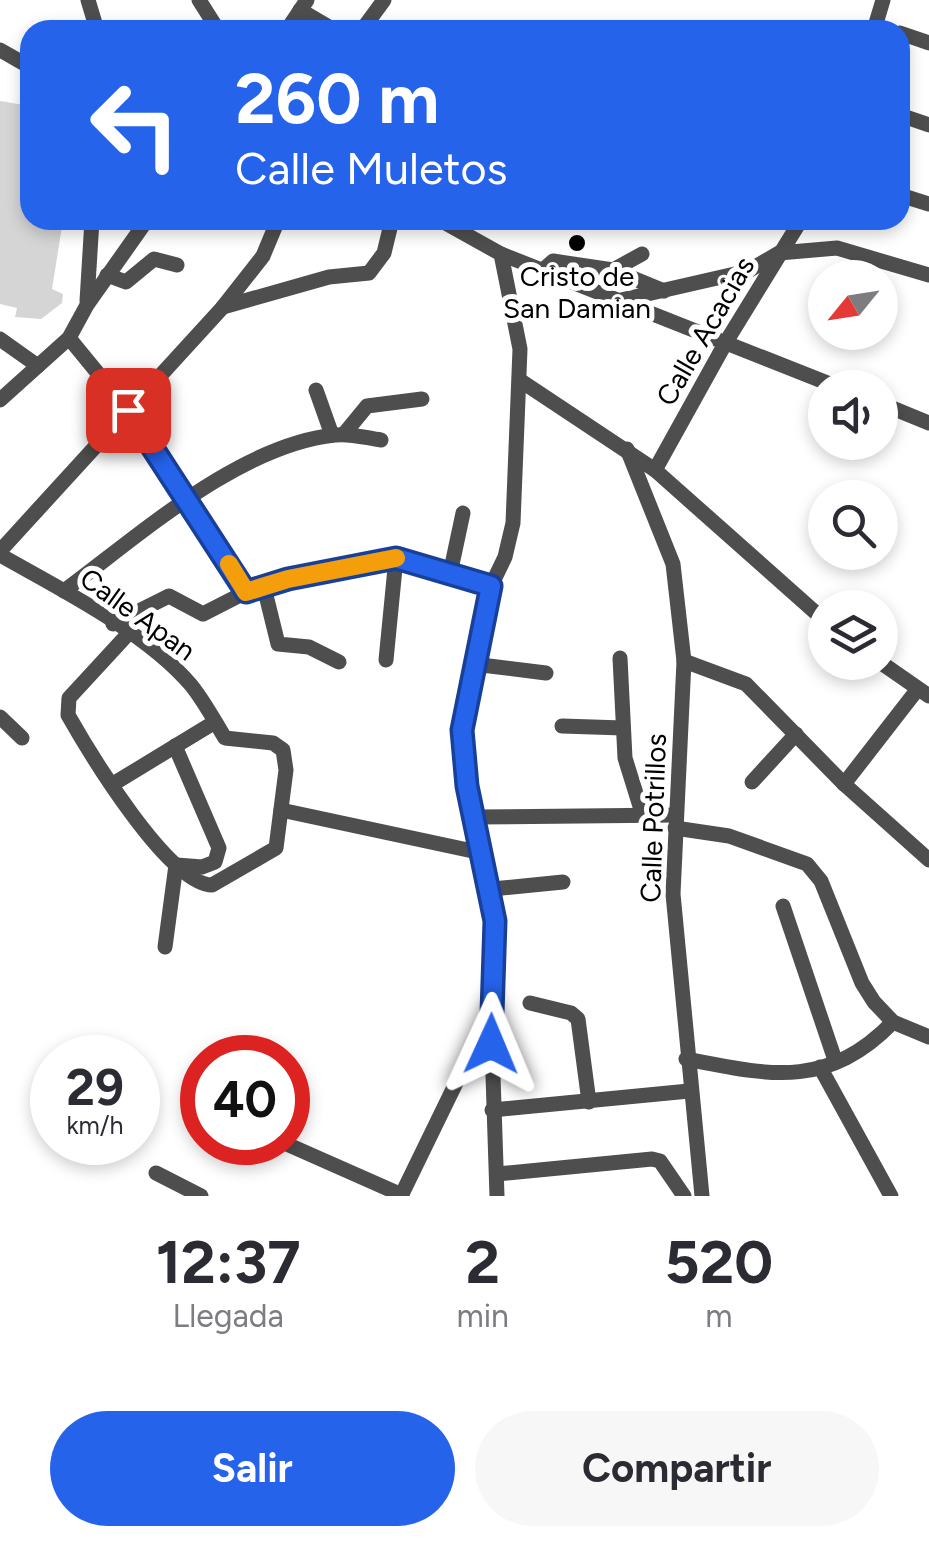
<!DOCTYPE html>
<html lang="es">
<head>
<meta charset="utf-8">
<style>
	body { margin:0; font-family:Figtree,sans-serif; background:#f7f7f7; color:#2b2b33; height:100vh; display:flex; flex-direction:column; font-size:38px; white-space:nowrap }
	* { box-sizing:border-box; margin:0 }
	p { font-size:32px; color:#7c7c81 }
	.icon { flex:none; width:55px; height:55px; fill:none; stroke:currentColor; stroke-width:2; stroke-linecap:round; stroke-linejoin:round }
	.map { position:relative; height:1196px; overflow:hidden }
	.sheet { display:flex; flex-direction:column; background:#fff; flex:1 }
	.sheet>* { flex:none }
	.banner { position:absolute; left:20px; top:20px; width:890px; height:210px; border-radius:30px; box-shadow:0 5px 15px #0003; background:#2563eb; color:#fff; overflow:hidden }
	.needle { width:65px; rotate:240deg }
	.controls { position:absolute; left:808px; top:260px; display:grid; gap:20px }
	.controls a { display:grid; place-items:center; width:90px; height:90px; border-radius:50%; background:#fff; box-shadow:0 5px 15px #0003; font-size:50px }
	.speed { position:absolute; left:30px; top:1035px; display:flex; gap:20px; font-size:50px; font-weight:700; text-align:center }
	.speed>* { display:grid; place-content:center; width:130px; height:130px; border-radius:50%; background:#fff; box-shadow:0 5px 15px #0003; line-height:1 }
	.speed small { font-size:25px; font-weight:400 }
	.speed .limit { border:15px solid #d22; background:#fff; color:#111 }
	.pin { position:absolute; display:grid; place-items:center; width:85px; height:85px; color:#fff; margin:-42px; border-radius:20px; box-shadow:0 5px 15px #0006 }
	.me { position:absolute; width:110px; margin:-55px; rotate:1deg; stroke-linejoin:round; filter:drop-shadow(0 0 8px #0008) }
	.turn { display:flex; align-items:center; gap:35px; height:210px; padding:0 50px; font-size:45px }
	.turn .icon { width:130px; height:130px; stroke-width:2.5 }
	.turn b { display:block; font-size:70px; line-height:85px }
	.eta { display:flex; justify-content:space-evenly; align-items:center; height:170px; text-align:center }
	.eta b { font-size:60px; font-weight:700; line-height:70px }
	.primary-button { display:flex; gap:20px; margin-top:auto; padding:20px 50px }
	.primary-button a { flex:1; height:115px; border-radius:60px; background:#2563eb; color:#fff; font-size:40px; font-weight:700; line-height:115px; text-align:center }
	.primary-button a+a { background:#f7f7f7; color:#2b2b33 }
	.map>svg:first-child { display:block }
</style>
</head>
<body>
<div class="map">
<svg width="929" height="1196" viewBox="0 0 929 1196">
	<rect width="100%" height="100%" fill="#fff"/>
	<!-- green -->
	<path fill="#d5d5d5" d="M0,101L30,106V220H63L52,289L63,294L62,303L41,319L15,317L17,308L0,304Z"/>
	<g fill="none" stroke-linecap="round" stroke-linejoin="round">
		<!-- minor -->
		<g stroke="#4e4e4e" stroke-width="15">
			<path d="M88,0L97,30"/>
			<path d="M199,0L218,30"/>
			<path d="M300,10L334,30"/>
			<path d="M287,30L307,0"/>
			<path d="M362,30L384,0"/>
			<path d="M874,30L883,0"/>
			<path d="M900,33L929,43"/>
			<path d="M0,50L30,67"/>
			<path d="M900,115L929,125"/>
			<path d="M900,195L929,204"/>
			<path d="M501,254L840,388"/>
			<path d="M544,269L553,261L613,270L642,254"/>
			<path d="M613,270L664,291"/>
			<path d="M107,275L126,282L154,259L177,265"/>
			<path d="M621,300L748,271L779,253L837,248L929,275"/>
			<path d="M87,301L92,220"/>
			<path d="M223,307L263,256L278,220"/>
			<path d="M69,338L128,410L246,592"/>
			<path d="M0,339L38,366"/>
			<path d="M521,381L655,470L825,621"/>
			<path d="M316,390L332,435"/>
			<path d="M0,400L69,338L87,305L147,220"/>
			<path d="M880,403L929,423"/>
			<path d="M344,434L367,406L422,399"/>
			<path d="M627,449L673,564L684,661L673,894L702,1196"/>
			<path d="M655,470L726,342L801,220"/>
			<path d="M0,551L223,307L329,277L369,273L384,253L392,220"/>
			<path d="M0,555C60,589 146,632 191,685C204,701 214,720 225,738L273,743L283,750L286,770L276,848L212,885C169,885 89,752 68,715L69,698L128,634"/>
			<path d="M450,574L463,513"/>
			<path d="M264,587L278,644L309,647L339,662"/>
			<path d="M64,591C140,535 239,445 335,435C350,433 366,438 381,440"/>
			<path d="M113,624L169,596L203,614L246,592L288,579L396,558L491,586"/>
			<path d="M620,658L625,758L643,816"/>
			<path d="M386,660L396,558"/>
			<path d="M684,661L746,684L844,784L929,860"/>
			<path d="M880,662L929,696"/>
			<path d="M473,664L546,673"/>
			<path d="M0,717L22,738"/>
			<path d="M562,726L623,728"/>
			<path d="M175,746L219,848L215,862L202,867L177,865"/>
			<path d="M752,782L796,734"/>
			<path d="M113,784L215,722"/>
			<path d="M844,784L917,690"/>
			<path d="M281,810L482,853"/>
			<path d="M473,817L676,815"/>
			<path d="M675,828L729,836L807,864L821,881L862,983L874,1002L893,1022L929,1037"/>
			<path d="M492,889L563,882"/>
			<path d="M783,906L835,1060"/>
			<path d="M165,947L176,865"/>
			<path d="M530,1003L571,1013L578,1019L589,1102"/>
			<path d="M491,1015L497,1196"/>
			<path d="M686,1059C768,1075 827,1090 893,1022"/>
			<path d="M820,1067L891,1196"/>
			<path d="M492,1110L689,1091"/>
			<path d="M282,1142L402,1195"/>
			<path d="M156,1173L201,1196"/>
			<path d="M497,1174L652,1159L660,1161L684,1196"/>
			<path d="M401,1196L491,1011L495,921L467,786L463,730L491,586L505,557L513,523L520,349L501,254L440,220"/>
		</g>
	</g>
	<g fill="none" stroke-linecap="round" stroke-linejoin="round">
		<!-- route casing -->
		<g stroke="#184099" stroke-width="25">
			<path id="route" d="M128,410L246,592L288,579L396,558L491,586L462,730L467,786L495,921L491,1044"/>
		</g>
		<!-- route -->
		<use href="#route" stroke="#2563eb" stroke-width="18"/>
		<!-- slow -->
		<path stroke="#f59e0b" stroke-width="18" d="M229,564L246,592L288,579L396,558"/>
	</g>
	<!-- markers -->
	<circle fill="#000" stroke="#fff" stroke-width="4" cx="577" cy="243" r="10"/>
	<g text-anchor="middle" stroke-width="10" stroke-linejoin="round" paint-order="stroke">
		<!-- poi labels -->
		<g font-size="28" fill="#000" stroke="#fff">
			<text x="577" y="286">Cristo de<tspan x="577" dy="32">San Damian</tspan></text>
		</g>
		<!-- street labels -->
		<g font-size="28" fill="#000" stroke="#fff">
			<text transform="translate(705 331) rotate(-60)" y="10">Calle Acacias</text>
			<text transform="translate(138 614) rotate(36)" y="10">Calle Apan</text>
			<text transform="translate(653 818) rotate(-88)" y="10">Calle Potrillos</text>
		</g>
	</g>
</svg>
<div class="controls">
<a><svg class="needle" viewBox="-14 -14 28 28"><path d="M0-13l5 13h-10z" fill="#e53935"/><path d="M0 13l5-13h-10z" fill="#7c7c81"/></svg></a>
<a><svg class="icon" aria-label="sound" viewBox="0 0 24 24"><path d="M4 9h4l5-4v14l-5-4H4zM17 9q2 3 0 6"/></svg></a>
<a><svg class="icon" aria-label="search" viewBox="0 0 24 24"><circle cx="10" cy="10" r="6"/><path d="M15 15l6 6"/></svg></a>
<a><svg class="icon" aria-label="layers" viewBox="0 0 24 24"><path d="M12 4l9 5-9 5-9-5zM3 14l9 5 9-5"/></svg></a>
</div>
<div class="speed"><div>29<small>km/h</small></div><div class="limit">40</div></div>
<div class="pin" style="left:128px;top:410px;background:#d93025"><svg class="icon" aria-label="arrive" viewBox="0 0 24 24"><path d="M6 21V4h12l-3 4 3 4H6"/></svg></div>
<svg class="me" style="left:491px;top:1044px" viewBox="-20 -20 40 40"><path d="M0-17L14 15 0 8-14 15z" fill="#2563eb" stroke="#fff" stroke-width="4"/></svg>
<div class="banner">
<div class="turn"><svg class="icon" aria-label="left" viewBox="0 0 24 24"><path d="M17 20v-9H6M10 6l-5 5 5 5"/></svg><div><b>260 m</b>Calle Muletos</div></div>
</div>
</div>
<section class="sheet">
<div class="eta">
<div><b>12:37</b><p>Llegada</p></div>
<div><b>2</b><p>min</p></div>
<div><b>520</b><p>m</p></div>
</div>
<div class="primary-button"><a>Salir</a><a>Compartir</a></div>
</section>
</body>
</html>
